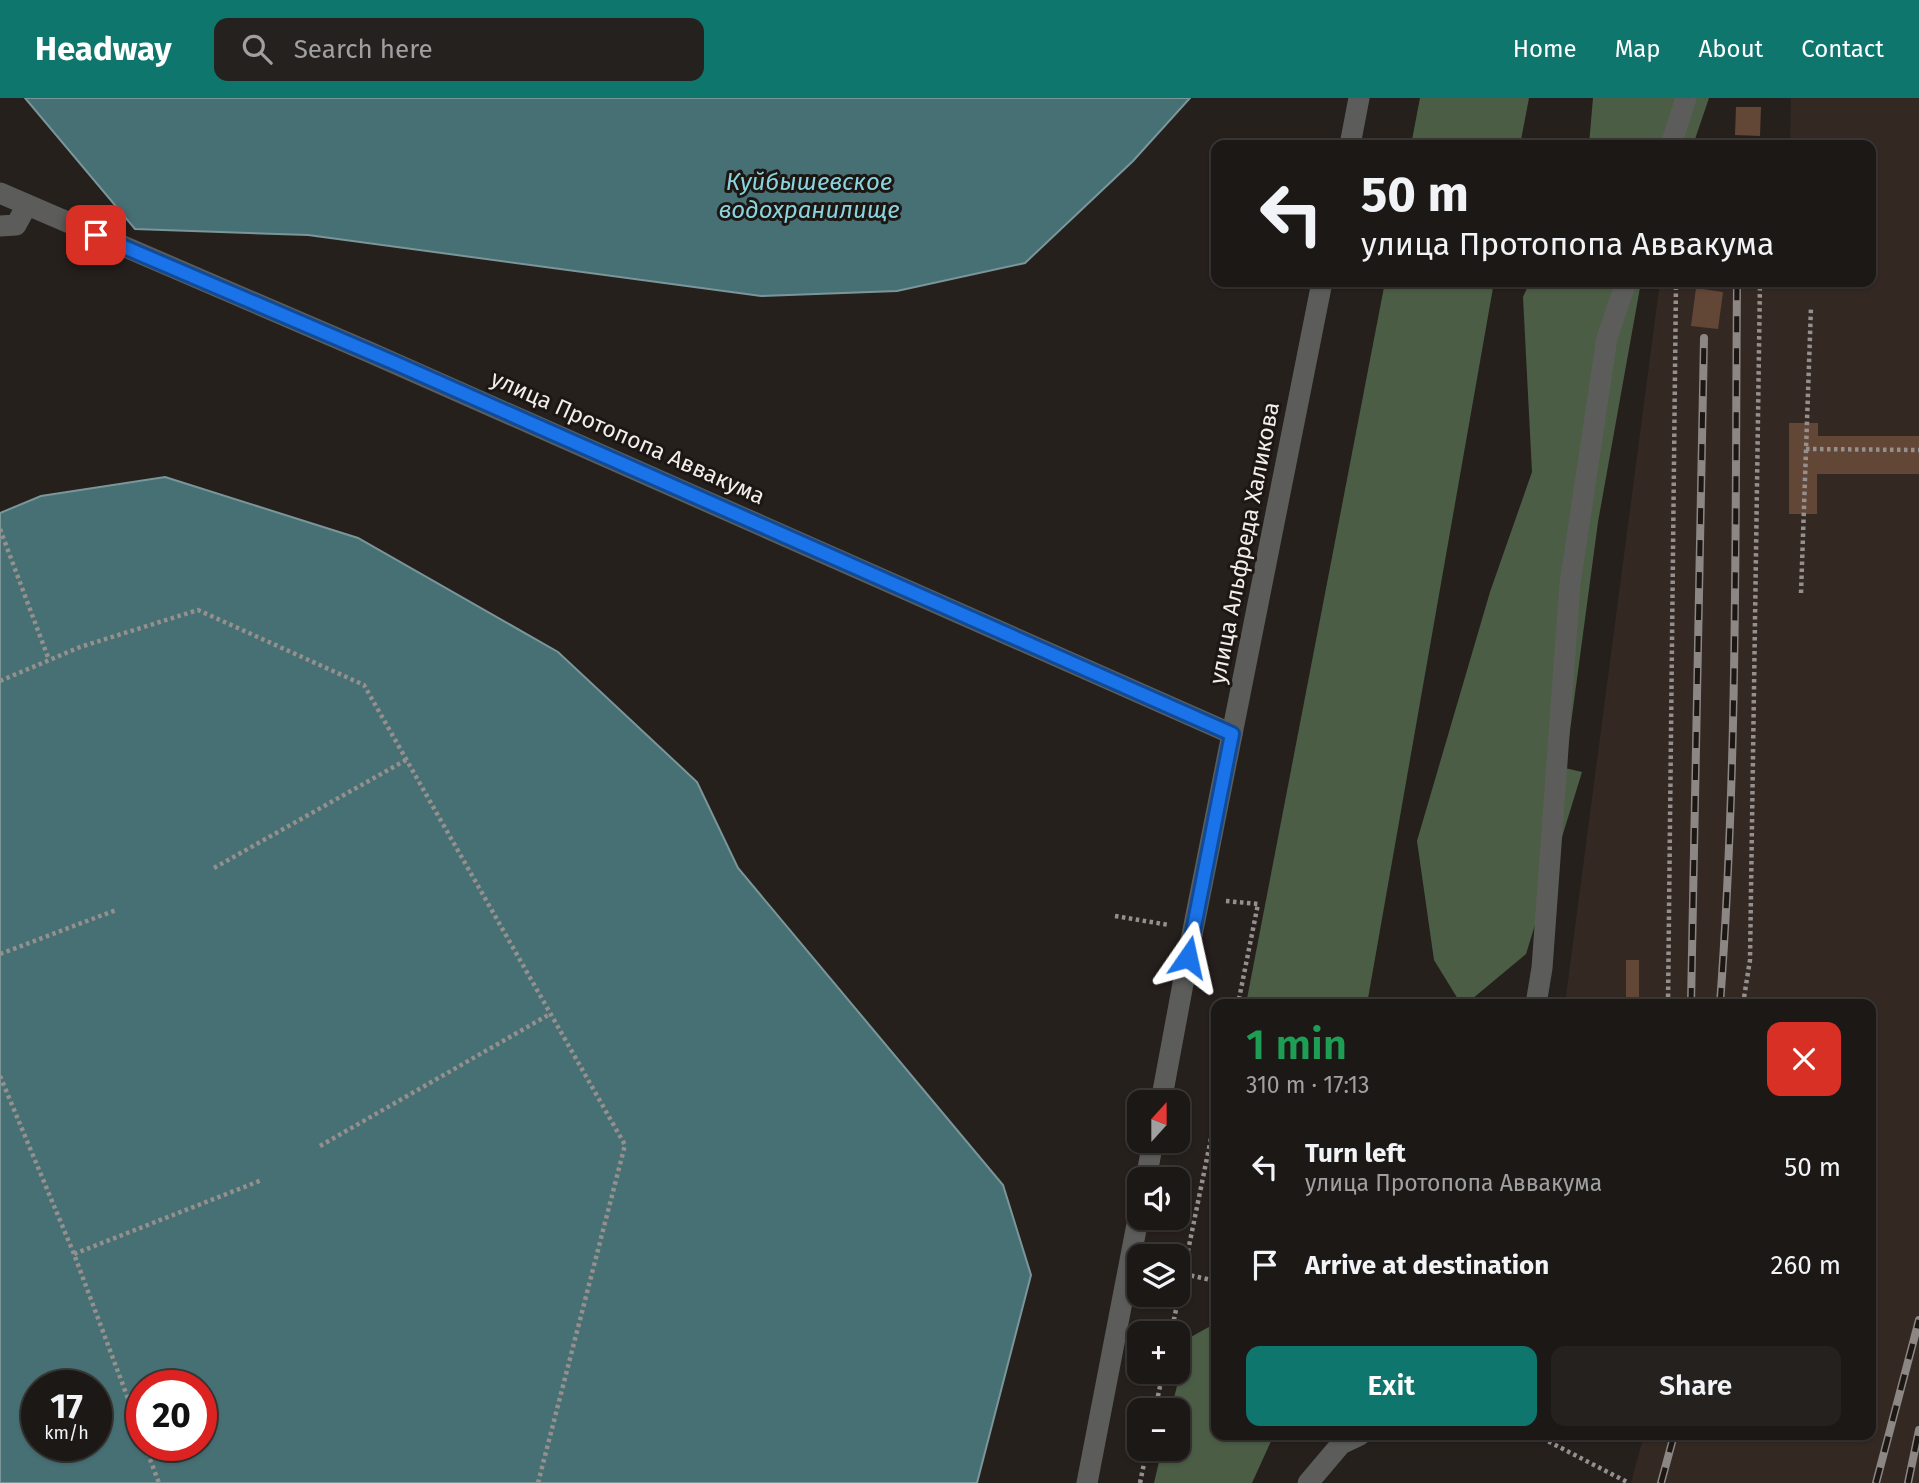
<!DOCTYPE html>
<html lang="en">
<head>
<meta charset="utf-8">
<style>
	body { margin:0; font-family:"Fira Sans",sans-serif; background:#25211f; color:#f1f3f6; height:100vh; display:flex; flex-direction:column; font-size:26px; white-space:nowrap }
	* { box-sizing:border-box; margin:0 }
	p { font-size:23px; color:#a0a0a1 }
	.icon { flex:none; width:38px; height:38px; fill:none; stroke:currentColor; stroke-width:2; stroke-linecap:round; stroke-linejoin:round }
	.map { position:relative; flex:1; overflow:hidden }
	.sheet { position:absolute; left:1211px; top:901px; width:665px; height:441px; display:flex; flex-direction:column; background:#1c1816; border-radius:14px; box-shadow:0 2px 5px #0004,0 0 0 2px #3a3735 }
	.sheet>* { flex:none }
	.hud { position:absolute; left:1211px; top:42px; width:665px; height:147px; border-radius:14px; box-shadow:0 2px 5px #0004,0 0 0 2px #3a3735; background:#1c1816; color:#f1f3f6; overflow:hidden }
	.needle { width:46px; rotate:21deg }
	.fabs { position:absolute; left:1127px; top:992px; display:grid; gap:14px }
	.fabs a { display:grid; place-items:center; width:63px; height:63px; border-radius:14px; background:#1c1816; box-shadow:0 2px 5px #0004,0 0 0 2px #3a3735; font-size:35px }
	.speed { position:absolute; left:21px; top:1272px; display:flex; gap:14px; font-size:35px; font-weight:700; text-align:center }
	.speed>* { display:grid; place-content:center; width:91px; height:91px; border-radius:50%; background:#1c1816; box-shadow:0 2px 5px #0004,0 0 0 2px #3a3735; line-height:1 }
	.speed small { font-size:18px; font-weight:400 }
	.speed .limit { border:10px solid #d22; background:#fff; color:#111 }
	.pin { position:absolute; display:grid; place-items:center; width:60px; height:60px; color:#fff; margin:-30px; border-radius:14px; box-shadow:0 4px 10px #0006 }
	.me { position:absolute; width:77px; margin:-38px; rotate:11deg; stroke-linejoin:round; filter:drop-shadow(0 0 5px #0008) }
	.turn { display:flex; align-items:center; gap:24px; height:147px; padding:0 35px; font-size:32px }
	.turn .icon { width:91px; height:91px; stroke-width:2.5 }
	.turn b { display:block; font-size:49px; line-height:60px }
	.round { display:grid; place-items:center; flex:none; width:74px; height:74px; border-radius:14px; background:#25211f }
	.summary { display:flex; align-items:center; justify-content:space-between; height:119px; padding:0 35px }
	h1 { font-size:42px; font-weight:600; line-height:52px; color:#1e9e55 }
	.action { display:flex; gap:14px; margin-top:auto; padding:14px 35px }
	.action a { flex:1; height:80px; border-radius:14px; background:#0f766e; color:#fff; font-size:28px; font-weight:600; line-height:80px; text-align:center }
	.action a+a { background:#25211f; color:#f1f3f6 }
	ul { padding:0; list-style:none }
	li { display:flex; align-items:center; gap:21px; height:98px; padding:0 35px }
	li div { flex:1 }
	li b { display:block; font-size:26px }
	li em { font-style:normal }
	header { display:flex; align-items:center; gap:42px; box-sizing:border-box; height:98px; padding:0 35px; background:#0f766e; color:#fff }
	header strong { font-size:33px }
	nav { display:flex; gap:38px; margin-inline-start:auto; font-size:24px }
	.search { width:490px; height:63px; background:#25211f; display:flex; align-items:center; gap:18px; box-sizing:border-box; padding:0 24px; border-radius:14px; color:#a0a0a1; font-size:26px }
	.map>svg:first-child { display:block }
</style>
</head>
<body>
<header>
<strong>Headway</strong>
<div class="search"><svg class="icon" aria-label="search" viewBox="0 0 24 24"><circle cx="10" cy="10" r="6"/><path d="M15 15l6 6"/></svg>Search here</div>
<nav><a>Home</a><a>Map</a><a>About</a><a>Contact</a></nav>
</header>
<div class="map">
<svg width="1919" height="1385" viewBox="0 0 1919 1385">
	<rect width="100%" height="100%" fill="#26201d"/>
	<!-- built -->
	<path fill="#342823" d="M1791,0H1919V1385H1631L1644,1337H1871V906H1565L1660,184H1871V47H1790Z"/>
	<!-- forest -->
	<g fill="#4b5e45">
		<path d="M1420,0H1529L1520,47H1411Z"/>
		<path d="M1593,0H1709L1693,47H1589Z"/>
		<path d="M1385,184H1494L1367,906H1246Z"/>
		<path d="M1530,184H1641L1598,424L1565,670L1582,674L1526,856L1466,906H1461L1434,862L1417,743L1490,494L1532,374L1523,199Z"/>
		<path d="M1216,1225V1337H1277L1272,1341L1252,1385H1154L1162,1351H1178V1312H1171L1189,1240Z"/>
	</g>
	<!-- water -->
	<g fill="#477075" stroke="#7a9699" stroke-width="2" fill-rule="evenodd">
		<path d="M25,0H1190L1133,63L1025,165L897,193L761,198L308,137L135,131Z"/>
		<path d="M165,379L358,440L558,554L697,684L738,770L1003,1087L1031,1177L977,1385H0V415L41,398ZM37,1288H96V1348H37ZM142,1288H201V1348H142Z"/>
	</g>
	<!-- building -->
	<g fill="#624736">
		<path d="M1736,9H1761L1760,38L1735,37Z"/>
		<path d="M1696,190L1723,194L1718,231L1691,228Z"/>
		<path d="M1789,325H1818V338H1919V376H1817V416H1789Z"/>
		<rect x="1626" y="862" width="13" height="44"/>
	</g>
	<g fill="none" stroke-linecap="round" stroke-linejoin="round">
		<!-- path -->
		<g stroke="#95908e" stroke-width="4.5" stroke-dasharray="3.5 3.5" stroke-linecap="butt">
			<path d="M1806,351L1919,352"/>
			<path d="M0,431L49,562"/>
			<path d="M1801,495L1811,209"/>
			<path d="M0,583L80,549L198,512L364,587L625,1047L538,1385"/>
			<path d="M214,770L406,662"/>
			<path d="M1226,803L1258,806L1238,906"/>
			<path d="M1115,818L1169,827"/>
			<path d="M0,856L116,812"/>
			<path d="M1668,906L1676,184"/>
			<path d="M1743,906L1750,862L1760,184"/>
			<path d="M0,978L74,1156L142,1338"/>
			<path d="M320,1048L550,916"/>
			<path d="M74,1156L262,1082"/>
			<path d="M1184,1176L1216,1183"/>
			<path d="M1171,1236L1216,1016"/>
			<path d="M1155,1312L1163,1274"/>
			<path d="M1536,1337L1629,1385"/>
			<path d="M145,1348L159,1385"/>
			<path d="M1140,1385L1147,1351"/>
		</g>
		<!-- minor -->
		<g stroke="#5c5d5a" stroke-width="21">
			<path d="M1350,47L1359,0"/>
			<path d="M1671,47L1686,0"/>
			<path d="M0,95L369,254L1232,636"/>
			<path d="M0,128L16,127L27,107"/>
			<path d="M1536,906L1542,870L1570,486L1607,240L1626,184"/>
			<path d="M1161,1004L1193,832L1322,184"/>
			<path d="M1146,1082L1153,1043"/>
			<path d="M1087,1385L1139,1116"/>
			<path d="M1308,1385L1341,1346L1360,1337"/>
		</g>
		<!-- rail casing -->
		<g stroke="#8c8784" stroke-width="8">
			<g id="rail">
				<path d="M1691,906L1704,240"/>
				<path d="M1720,906C1738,666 1735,425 1737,184"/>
				<path d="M1661,1385L1674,1337"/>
				<path d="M1876,1385L1919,1222"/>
				<path d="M1908,1385L1919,1332"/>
			</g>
		</g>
		<!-- rail -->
		<use href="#rail" stroke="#1d1714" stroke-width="5" stroke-dasharray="16" stroke-linecap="butt"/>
	</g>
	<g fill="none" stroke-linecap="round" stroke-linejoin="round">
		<!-- route casing -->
		<g stroke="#114b97" stroke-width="18">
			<path id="route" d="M96,137L395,265L1232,636L1188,859"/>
		</g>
		<!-- route -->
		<use href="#route" stroke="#1a73e8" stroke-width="12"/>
	</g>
	<g text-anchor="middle" stroke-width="6" stroke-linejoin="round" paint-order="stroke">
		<!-- street labels -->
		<g font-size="23" fill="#f2eeec" stroke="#1d1714">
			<text transform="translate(628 339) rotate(24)" y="8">улица Протопопа Аввакума</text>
			<text transform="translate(1244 445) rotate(-79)" y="8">улица Альфреда Халикова</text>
		</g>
		<!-- water labels -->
		<g font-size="24" font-style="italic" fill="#89d4df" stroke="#1d1714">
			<text x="809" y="92">Куйбышевское<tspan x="809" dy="28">водохранилище</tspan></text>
		</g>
	</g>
</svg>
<div class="fabs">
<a><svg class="needle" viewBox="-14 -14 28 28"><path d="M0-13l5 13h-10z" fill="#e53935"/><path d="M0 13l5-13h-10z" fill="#a0a0a1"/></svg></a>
<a><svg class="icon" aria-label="sound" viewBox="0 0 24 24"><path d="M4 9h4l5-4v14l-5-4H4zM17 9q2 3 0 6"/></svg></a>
<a><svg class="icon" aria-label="layers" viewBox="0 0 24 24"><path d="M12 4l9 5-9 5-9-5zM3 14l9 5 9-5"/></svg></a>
<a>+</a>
<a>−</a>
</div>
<div class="speed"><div>17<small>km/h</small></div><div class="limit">20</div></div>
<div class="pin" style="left:96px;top:137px;background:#d93025"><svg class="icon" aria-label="arrive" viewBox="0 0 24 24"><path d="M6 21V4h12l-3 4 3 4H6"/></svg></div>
<svg class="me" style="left:1188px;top:859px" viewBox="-20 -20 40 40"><path d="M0-17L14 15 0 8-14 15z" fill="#1a73e8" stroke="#fff" stroke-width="4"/></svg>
<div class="hud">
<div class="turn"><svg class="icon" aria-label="left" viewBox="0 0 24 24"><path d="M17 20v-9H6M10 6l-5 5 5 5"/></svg><div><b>50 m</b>улица Протопопа Аввакума</div></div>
</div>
<section class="sheet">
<div class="summary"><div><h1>1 min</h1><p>310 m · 17:13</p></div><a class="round" style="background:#d93025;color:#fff"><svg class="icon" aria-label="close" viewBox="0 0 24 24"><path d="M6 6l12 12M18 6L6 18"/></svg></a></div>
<ul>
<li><svg class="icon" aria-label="left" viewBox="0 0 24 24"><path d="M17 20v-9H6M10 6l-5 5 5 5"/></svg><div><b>Turn left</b><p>улица Протопопа Аввакума</p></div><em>50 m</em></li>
<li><svg class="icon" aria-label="arrive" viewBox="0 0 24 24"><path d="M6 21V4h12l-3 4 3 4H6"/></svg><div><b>Arrive at destination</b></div><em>260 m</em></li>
</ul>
<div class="action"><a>Exit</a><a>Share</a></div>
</section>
</div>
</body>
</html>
